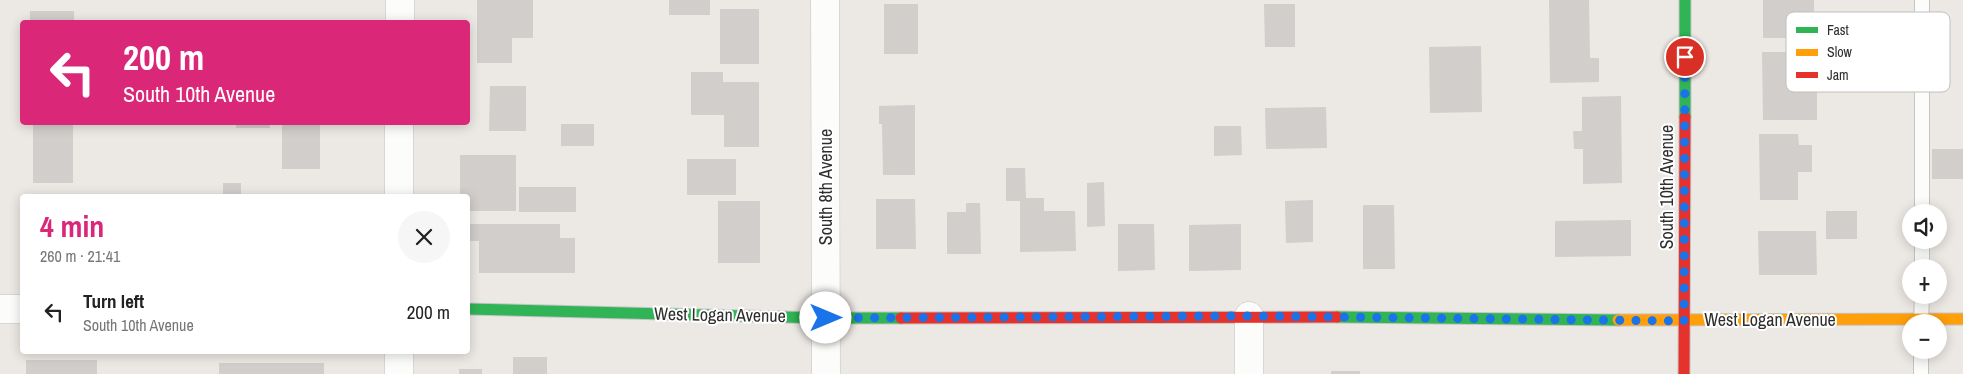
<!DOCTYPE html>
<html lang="en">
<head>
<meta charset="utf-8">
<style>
	body { margin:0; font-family:"Archivo Narrow",sans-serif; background:#f6f6f6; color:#222; height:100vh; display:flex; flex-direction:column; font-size:19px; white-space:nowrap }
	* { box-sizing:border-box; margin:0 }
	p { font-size:16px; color:#767676 }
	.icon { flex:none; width:28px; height:28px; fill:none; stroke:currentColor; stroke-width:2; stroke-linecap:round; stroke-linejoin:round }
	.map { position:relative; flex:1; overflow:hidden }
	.drawer { position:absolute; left:20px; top:194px; width:450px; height:160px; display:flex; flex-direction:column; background:#fff; border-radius:5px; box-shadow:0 2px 12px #0003 }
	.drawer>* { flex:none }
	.banner { position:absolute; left:20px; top:20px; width:450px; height:105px; border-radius:5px; box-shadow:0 2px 12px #0003; background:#db2777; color:#fff; overflow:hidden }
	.buttons { position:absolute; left:1902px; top:204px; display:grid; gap:10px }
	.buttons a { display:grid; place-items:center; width:45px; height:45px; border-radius:50%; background:#fff; box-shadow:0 2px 12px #0003; font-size:25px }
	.pin { position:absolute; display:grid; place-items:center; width:42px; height:42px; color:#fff; margin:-21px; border:2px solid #fff; border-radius:50%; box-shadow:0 1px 5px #0007 }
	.me { position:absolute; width:55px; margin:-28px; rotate:90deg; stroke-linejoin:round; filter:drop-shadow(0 0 4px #0008) }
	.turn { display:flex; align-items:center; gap:18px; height:105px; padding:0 20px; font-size:22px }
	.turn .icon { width:65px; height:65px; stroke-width:2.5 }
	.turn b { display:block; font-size:35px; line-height:42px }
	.round { display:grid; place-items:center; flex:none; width:52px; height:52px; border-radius:26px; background:#f6f6f6 }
	.head { display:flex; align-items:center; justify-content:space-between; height:85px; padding:0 20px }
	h1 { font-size:30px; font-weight:800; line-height:38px; color:#db2777 }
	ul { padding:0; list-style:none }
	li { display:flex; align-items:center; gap:15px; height:65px; padding:0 20px }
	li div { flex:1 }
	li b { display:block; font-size:19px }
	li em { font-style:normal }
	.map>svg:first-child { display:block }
</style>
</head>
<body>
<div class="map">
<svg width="1963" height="374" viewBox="0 0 1963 374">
	<rect width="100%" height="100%" fill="#ece8e4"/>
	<!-- building -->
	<g fill="#d1cecb">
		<path d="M477,0H533V38H512V63H477Z"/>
		<rect x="669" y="0" width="41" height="15"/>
		<path d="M1549,0H1589L1590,58H1599V82L1550,83Z"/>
		<path d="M1763,0H1814V22H1801V38H1763Z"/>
		<rect x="884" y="4" width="34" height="50"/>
		<path d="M1264,4H1295V47H1265Z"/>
		<rect x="720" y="9" width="39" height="55"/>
		<rect x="30" y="11" width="44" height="11"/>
		<path d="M1481,46L1482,112L1430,113L1429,47Z"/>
		<path d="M1762,52H1799V75H1817V120H1763Z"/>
		<path d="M691,72H723V82H759V147H724V115H691Z"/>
		<path d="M490,86H526V131H489Z"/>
		<path d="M1621,96L1622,183L1583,184V149H1574L1573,131H1582V97Z"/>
		<path d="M915,105V175H883L882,124H879V106Z"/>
		<path d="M1326,107L1327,148L1266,149L1265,108Z"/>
		<rect x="33" y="122" width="40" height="61"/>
		<rect x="236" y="122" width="34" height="6"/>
		<rect x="282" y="124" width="38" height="45"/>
		<rect x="561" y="124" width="33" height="22"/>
		<path d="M1214,126H1241L1242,155L1214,156Z"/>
		<path d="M1759,134H1798L1799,145H1812V172H1798V200H1760Z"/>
		<rect x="1932" y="149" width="31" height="30"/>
		<path d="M460,155H516V211H468V196H460Z"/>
		<rect x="687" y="159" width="49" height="36"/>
		<path d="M1006,168H1025L1026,198H1044V211H1075L1076,251L1020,252V201H1006Z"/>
		<path d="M1104,182L1105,226L1087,227V183Z"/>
		<rect x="223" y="183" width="18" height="13"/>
		<rect x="519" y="187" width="57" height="25"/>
		<path d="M876,199H915L916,249H876Z"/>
		<path d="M1313,200V242L1286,243L1285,201Z"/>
		<rect x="718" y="201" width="42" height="62"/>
		<path d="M966,203H980L981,254H947V212H966Z"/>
		<path d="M1363,205H1394L1395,269H1363Z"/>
		<rect x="1826" y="211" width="31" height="28"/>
		<path d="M1631,220V256L1555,257V221Z"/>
		<path d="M468,224H560V238H575V273H479V241H468Z"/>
		<path d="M1118,224H1154L1155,270L1118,271Z"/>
		<path d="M1241,224V270L1189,271V225Z"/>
		<path d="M1758,231H1816L1817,275H1759Z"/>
		<rect x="513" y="357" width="34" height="17"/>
		<rect x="26" y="360" width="71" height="14"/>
		<rect x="219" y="363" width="105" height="11"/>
		<rect x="459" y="369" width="23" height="5"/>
		<rect x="1331" y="371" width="29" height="3"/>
	</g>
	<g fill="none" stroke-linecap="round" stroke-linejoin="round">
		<!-- lane casing -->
		<g stroke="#c5c4c5" stroke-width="16">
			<g id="lane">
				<path d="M1922,212V0"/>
				<path d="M1922,268V240"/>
				<path d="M1921,322L1922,295"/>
				<path d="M1921,374V350"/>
			</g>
		</g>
		<!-- street casing -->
		<g stroke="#c5c4c5" stroke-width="29">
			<g id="street">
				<path d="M825,0L826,374"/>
				<path d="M400,22V0"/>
				<path d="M399,196V122"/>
				<path d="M0,309H22"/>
				<path d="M1249,316V374"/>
				<path d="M399,374V351"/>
			</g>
		</g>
		<!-- fast casing -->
		<g stroke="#c5c4c5" stroke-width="13">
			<g id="fast">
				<path d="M1685,117V0"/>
				<path d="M468,309L826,318H901"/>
				<path d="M1337,317L1618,320"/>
			</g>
		</g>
		<!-- slow casing -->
		<g stroke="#c5c4c5" stroke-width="13">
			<path id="slow" d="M1618,320L1963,319"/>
		</g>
		<!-- jam casing -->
		<g stroke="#c5c4c5" stroke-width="13">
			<g id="jam">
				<path d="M901,318L1337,317"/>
				<path d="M1684,374L1685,117"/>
			</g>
		</g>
		<!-- lane -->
		<use href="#lane" stroke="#fcfcfb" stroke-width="14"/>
		<!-- street -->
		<use href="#street" stroke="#fcfcfb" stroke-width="28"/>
		<!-- fast -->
		<use href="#fast" stroke="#30b455" stroke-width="11"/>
		<!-- slow -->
		<use href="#slow" stroke="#ff9f0a" stroke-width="11"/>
		<!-- jam -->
		<use href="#jam" stroke="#e5322d" stroke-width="11"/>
	</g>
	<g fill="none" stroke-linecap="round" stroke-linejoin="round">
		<!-- route -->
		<path stroke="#1a73e8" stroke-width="9" stroke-dasharray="0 16.2" d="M826,318L1249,316L1684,321L1685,57"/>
	</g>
	<g text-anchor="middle" stroke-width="4" stroke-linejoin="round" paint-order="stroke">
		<!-- street labels -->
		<g font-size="18" fill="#2e2e2e" stroke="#fff">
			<text transform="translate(826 187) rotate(-90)" y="6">South 8th Avenue</text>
			<text transform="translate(1667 187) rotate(-90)" y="6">South 10th Avenue</text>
			<text transform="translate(720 315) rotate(1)" y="6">West Logan Avenue</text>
			<text x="1770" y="326">West Logan Avenue</text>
		</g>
	</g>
	<!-- legend -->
	<rect x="1786" y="12" width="164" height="80" rx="8" fill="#fff" stroke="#c0c0c0" stroke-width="1"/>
	<rect x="1796" y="27" width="22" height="6" fill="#30b455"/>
	<rect x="1796" y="49" width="22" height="7" fill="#ff9f0a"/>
	<rect x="1796" y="72" width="22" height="6" fill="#e5322d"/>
	<g font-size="14" fill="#2e2e2e">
		<text x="1827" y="35">Fast</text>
		<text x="1827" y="57">Slow</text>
		<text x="1827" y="80">Jam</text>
	</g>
</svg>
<div class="buttons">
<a><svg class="icon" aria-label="sound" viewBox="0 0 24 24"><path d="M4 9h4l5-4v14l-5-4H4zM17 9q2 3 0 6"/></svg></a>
<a>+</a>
<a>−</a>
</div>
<div class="pin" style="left:1685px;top:57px;background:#d93025"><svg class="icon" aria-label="arrive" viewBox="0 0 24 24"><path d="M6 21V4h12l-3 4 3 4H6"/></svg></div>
<svg class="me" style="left:826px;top:318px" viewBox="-20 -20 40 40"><circle r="19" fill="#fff"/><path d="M0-13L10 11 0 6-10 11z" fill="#1a73e8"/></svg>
<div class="banner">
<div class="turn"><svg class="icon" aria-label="left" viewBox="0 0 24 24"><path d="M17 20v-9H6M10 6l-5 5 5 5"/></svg><div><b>200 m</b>South 10th Avenue</div></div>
</div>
<section class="drawer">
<div class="head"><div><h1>4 min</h1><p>260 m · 21:41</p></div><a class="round"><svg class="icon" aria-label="close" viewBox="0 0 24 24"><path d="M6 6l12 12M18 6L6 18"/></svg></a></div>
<ul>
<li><svg class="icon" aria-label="left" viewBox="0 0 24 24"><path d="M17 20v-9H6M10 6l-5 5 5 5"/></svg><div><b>Turn left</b><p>South 10th Avenue</p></div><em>200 m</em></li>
</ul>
</section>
</div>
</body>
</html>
